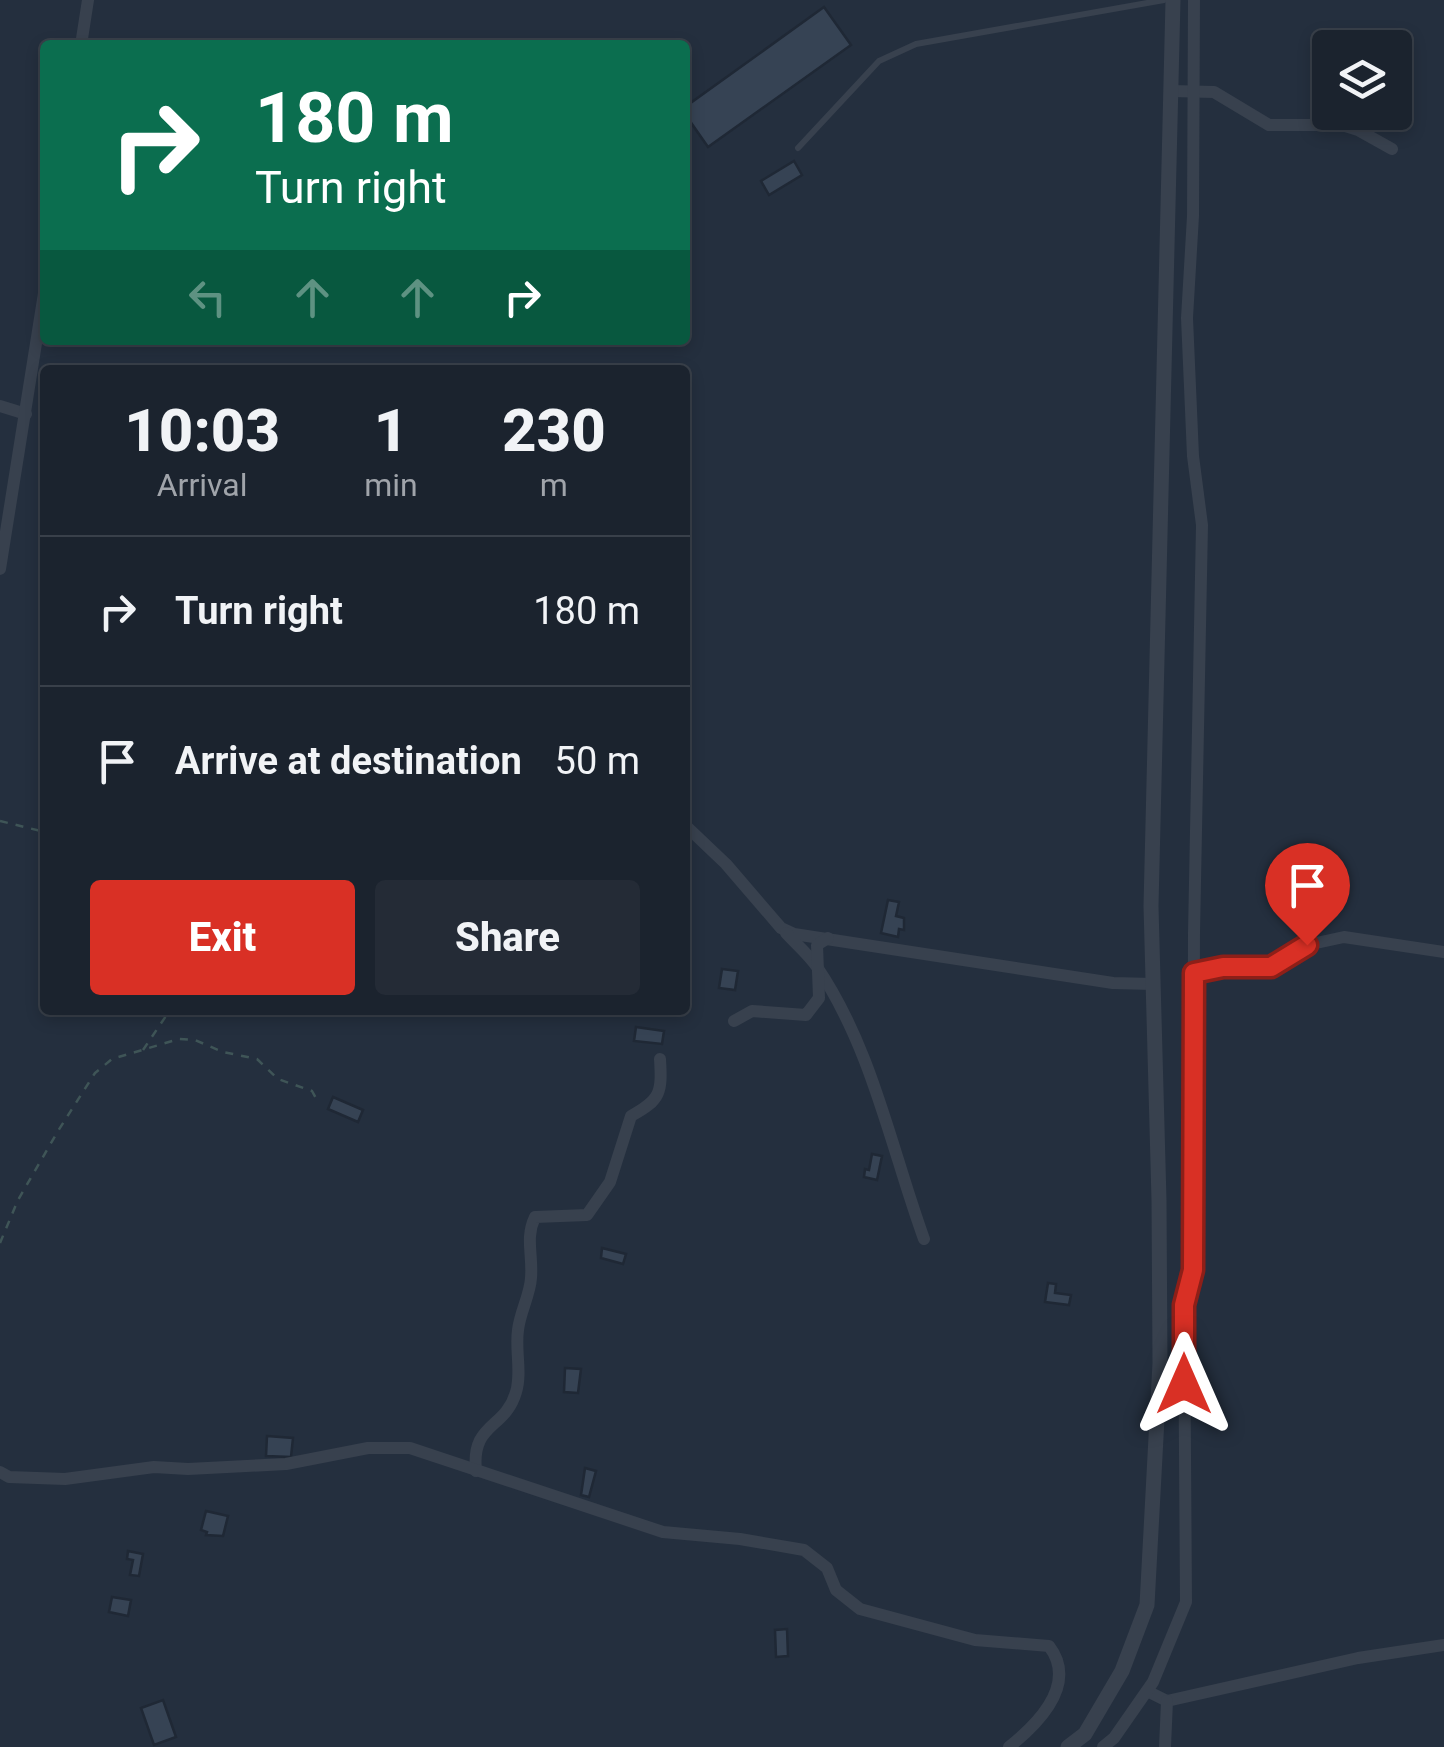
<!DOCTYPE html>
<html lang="en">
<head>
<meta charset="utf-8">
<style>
	body { margin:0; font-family:Roboto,sans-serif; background:#242b36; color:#f1f3f6; height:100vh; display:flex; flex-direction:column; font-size:38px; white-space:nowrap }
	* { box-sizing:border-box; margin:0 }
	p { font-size:32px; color:#a0a4aa }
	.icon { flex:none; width:55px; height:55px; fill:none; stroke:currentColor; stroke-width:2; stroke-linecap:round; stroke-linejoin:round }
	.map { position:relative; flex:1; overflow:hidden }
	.sheet { position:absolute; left:40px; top:365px; width:650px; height:650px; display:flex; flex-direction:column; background:#1b232e; border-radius:10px; box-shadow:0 5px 15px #0003,0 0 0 2px #39404a }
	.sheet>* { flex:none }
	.guide { position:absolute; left:40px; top:40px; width:650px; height:305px; border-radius:10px; box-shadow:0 5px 15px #0003,0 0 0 2px #39404a; background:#0b6e4f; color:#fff; overflow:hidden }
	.fabs { position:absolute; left:1312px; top:30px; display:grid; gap:20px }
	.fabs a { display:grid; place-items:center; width:100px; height:100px; border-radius:10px; background:#1b232e; box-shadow:0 5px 15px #0003,0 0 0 2px #39404a; font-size:50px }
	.pin { position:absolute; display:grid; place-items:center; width:85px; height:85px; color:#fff; margin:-102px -42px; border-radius:50% 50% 50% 0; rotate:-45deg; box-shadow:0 0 10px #0007 }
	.pin .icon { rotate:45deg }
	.me { position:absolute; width:110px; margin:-55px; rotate:0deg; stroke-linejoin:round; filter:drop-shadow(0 0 8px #0008) }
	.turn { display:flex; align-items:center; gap:35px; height:210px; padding:0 50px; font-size:45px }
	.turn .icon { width:130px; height:130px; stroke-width:2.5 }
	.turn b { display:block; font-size:70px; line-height:85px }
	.lanes { display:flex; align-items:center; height:95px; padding:0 50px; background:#0003; justify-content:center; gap:50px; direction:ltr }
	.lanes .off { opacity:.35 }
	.eta { display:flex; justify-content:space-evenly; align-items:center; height:170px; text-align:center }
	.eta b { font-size:60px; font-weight:800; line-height:70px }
	.action { display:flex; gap:20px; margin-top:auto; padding:20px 50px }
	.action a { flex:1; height:115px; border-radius:10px; background:#d93025; color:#fff; font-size:40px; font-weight:800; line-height:115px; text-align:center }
	.action a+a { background:#242b36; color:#f1f3f6 }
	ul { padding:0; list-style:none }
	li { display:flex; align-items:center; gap:30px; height:150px; padding:0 50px; border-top:2px solid #39404a }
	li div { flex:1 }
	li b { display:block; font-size:38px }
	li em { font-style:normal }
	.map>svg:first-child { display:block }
</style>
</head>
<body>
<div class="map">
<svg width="1444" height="1747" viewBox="0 0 1444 1747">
	<rect width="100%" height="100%" fill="#242f3e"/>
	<!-- building -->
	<g fill="#364354" stroke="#1f2835" stroke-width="2.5">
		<path d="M824,7L851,45L708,147L685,114V107Z"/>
		<path d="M794,161L802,175L769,195L761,181Z"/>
		<path d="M888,900L899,902L896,916L904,918V930L899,929L898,937L881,933Z"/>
		<path d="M722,969L738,971L735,990L719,988Z"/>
		<path d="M636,1027L664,1031L662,1044L634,1041Z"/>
		<path d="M333,1097L363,1110L358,1122L328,1109Z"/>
		<path d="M872,1154L882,1156L877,1180L864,1177L865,1169L869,1170Z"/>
		<path d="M602,1248L626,1254L623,1264L601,1258Z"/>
		<path d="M1048,1283L1056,1284L1055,1293L1071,1295L1069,1305L1045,1302Z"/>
		<path d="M565,1368L581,1369L578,1393L564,1392Z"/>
		<path d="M267,1436L293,1438L291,1457L266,1456Z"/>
		<path d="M585,1468L596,1471L589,1497L581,1495Z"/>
		<path d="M206,1511L228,1516L223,1536L206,1535L207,1532L201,1530Z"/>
		<path d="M128,1551L143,1554L139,1576L130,1575L133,1560L127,1559Z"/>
		<path d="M112,1597L131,1600L128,1616L109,1612Z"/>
		<path d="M787,1629L788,1656L776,1657L775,1630Z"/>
		<path d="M163,1700L176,1737L154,1745L141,1708Z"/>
	</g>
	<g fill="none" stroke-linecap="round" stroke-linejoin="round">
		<!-- path -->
		<g stroke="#3f5557" stroke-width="2.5" stroke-dasharray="8 8" stroke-linecap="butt">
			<path d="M0,821L45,832"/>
			<path d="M143,1050L170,1010"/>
			<path d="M0,1243L18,1200L58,1131L95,1073L112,1059L179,1039L195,1040L223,1052L257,1059L278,1079L312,1091L317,1100"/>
		</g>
		<!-- service -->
		<path stroke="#38414e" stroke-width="6" d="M798,148L879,61L916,44L1164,0"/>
		<!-- minor -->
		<g stroke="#38414e" stroke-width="12">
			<path d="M81,45L88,0"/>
			<path d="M1171,91L1214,92L1269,125H1342L1358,130L1392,149"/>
			<path d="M0,406L26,414"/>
			<path d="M0,569L45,287"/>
			<path d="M685,825L726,864L781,928L794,934L1113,983L1153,984"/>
			<path d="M786,933C796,944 809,955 817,967C872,1048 891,1148 924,1239"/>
			<path d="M1194,973L1223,967H1271L1307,945L1344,937L1444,952"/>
			<path d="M734,1021L752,1011L806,1015L819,998L817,945L828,938"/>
			<path d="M476,1471C471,1422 505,1430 516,1392C522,1373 515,1350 518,1330C520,1312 530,1295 531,1278C533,1255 525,1238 535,1217L587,1215L610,1182L631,1116C661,1100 662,1092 660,1059"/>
			<path d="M0,1472L9,1477L65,1479L154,1467L188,1469L286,1464L368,1448H410L663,1532L740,1539L804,1550L827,1568L836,1590L860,1609L975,1640L1049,1646C1078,1684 1039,1723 1009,1747"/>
			<path d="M1147,1691L1167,1701L1358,1658L1444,1645"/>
			<path d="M1103,1747L1114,1738L1153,1682L1186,1602L1184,1305L1193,1270L1194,933L1202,525L1193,456L1187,318L1193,216L1194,0"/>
			<path d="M1165,1747L1167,1701"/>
		</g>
		<!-- tertiary -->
		<path stroke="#38414e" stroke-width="15" d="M1068,1747L1085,1734L1122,1671L1147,1605L1160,1363L1159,1200L1151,906L1173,0"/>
	</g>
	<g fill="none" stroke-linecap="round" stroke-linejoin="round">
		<!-- route casing -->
		<g stroke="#8d1f18" stroke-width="25">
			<path id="route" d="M1184,1384V1305L1193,1270L1194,973L1223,967H1271L1307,945"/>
		</g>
		<!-- route -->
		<use href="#route" stroke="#d93025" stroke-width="18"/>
	</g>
</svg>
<div class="fabs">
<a><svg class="icon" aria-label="layers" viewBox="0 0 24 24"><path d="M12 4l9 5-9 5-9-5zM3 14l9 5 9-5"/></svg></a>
</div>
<div class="pin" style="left:1307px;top:945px;background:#d93025"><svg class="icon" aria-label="arrive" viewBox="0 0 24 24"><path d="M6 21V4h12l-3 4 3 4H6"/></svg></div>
<svg class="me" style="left:1184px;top:1384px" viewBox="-20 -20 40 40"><path d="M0-17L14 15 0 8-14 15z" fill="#d93025" stroke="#fff" stroke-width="4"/></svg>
<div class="guide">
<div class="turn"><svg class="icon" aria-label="right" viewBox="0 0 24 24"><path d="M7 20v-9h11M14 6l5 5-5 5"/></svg><div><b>180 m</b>Turn right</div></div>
<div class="lanes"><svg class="icon off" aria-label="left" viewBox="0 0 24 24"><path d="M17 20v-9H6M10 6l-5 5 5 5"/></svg><svg class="icon off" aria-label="ahead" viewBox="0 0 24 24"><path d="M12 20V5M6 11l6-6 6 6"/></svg><svg class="icon off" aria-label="ahead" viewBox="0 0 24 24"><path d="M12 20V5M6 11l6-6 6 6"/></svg><svg class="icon" aria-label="right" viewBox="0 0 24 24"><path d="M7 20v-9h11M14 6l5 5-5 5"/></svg></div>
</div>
<section class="sheet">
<div class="eta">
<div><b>10:03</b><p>Arrival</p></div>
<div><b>1</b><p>min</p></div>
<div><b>230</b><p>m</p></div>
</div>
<ul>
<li><svg class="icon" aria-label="right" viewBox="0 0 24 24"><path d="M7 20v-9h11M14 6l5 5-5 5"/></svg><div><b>Turn right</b></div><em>180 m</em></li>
<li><svg class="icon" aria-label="arrive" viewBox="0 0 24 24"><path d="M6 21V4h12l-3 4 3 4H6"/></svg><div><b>Arrive at destination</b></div><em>50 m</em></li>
</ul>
<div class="action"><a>Exit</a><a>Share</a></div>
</section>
</div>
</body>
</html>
